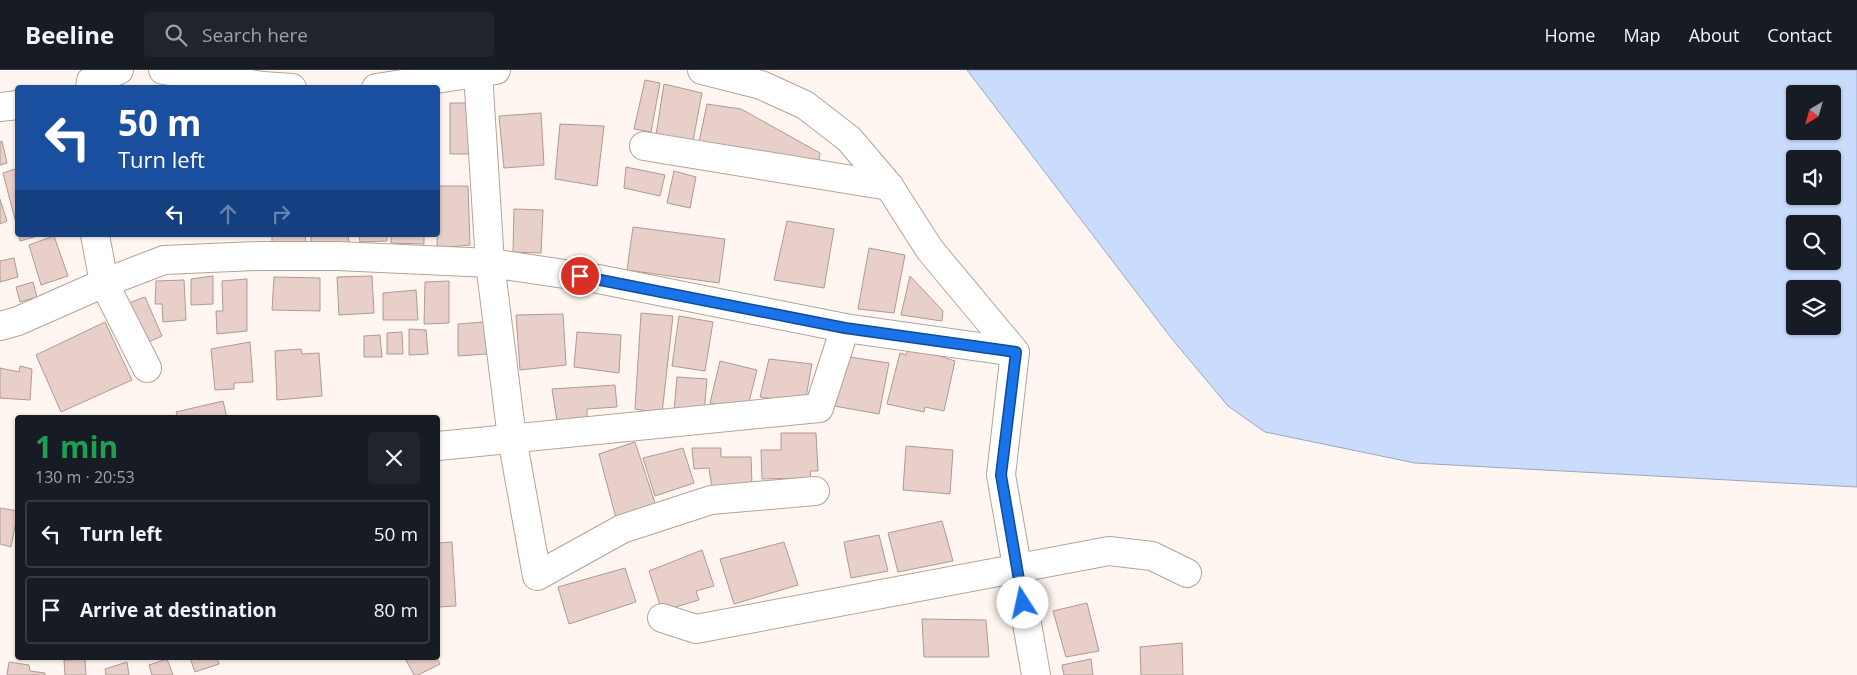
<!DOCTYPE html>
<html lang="en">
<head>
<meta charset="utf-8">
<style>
	body { margin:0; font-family:"Open Sans",sans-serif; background:#20242c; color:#f1f3f6; height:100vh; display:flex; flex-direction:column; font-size:19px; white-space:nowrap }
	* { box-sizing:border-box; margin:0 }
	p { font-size:16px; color:#9ea1a6 }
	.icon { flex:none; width:28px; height:28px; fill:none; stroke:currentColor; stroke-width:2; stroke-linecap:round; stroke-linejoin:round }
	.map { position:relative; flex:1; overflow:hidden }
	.sheet { position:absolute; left:15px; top:345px; width:425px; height:245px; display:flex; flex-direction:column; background:#171b24; border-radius:5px; box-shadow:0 1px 4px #0004 }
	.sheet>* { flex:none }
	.guide { position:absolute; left:15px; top:15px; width:425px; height:152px; border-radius:5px; box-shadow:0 1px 4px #0004; background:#1a4fa0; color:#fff; overflow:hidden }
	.needle { width:32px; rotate:217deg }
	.buttons { position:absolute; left:1786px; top:15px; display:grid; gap:10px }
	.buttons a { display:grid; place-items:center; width:55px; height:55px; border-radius:5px; background:#171b24; box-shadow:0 1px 4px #0004; font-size:25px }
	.pin { position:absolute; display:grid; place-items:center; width:42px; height:42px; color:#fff; margin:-21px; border:2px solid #fff; border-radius:50%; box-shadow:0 1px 5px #0007 }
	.me { position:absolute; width:55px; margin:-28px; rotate:350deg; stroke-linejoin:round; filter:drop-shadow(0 0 4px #0008) }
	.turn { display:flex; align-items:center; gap:18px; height:105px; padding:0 20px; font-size:22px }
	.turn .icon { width:65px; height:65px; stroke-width:2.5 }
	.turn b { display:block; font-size:35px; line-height:42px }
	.lanes { display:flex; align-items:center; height:48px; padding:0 20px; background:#0003; justify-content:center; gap:25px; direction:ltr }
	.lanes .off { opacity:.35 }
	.round { display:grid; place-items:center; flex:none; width:52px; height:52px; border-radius:5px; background:#20242c }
	.head { display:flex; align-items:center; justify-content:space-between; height:85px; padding:0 20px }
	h1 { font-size:30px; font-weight:700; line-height:38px; color:#1e9e55 }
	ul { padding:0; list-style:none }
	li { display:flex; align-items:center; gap:15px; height:68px; margin:0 10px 8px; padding:0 10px; border:2px solid #363941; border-radius:5px }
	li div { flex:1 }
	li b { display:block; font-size:19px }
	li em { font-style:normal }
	header { display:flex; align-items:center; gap:30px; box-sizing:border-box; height:70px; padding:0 25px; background:#171b24; border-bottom:1px solid #363941 }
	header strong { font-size:24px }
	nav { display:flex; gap:28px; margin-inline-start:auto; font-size:18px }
	.search { width:350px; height:45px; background:#20242c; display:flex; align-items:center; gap:12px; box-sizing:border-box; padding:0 18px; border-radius:5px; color:#9ea1a6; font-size:19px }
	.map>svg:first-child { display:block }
</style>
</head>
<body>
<header>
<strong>Beeline</strong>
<div class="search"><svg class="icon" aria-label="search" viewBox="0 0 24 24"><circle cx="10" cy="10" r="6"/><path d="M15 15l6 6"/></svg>Search here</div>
<nav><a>Home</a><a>Map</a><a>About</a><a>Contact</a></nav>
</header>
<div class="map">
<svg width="1857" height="605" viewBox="0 0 1857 605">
	<rect width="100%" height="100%" fill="#fff6f1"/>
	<!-- water -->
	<path fill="#c9dcfd" stroke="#9ca7bc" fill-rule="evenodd" d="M967,0H1857V417L1415,393L1265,362L1228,336L1172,269ZM1795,24H1832V61H1795ZM1795,89H1832V126H1795ZM1795,154H1832V191H1795ZM1795,219H1832V256H1795Z"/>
	<!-- building -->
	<g fill="#e8cfc9" stroke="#b09993">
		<path d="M645,10L660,13L651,62L634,59Z"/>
		<path d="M664,14L702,23L693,71L656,65Z"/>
		<path d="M450,33H467L469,84H450Z"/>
		<path d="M707,34L741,39L820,83L818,96L699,72Z"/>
		<path d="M541,43L544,95L504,98L499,46Z"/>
		<path d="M560,54L604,56L597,116L555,109Z"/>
		<path d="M2,71L7,93L0,95V72Z"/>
		<path d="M626,97L665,105L660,126L624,118Z"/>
		<path d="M18,98V161L3,103Z"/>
		<path d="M674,101L696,107L690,138L667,133Z"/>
		<path d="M438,116H468L470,175L437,178Z"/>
		<path d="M0,129L7,151L0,154Z"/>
		<path d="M514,139L543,140L541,183L513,182Z"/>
		<path d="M787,151L834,159L824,218L774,210Z"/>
		<path d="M633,157L725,169L719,213L627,200Z"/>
		<path d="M19,165H41L20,171Z"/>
		<path d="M272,165H305L306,172H272Z"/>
		<path d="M311,165H348L349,173H311Z"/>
		<path d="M359,165H387V171L360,172Z"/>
		<path d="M391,165H424V174L391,173Z"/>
		<path d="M54,166L68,206L41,215L29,175Z"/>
		<path d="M869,178L905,185L894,243L858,239Z"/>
		<path d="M14,188L18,207L0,212V191Z"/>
		<path d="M213,206V234L191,235V209Z"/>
		<path d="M372,206L374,243L339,245L337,207Z"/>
		<path d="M910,206L943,241L942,251L901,245Z"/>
		<path d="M274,207L320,208V241L272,240Z"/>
		<path d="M247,209V261L217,264L216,241H223L222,211Z"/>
		<path d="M184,210L186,250L163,252L162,234H155L156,211Z"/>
		<path d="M449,211V253L424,254L425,212Z"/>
		<path d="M33,212L37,227L20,232L16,217Z"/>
		<path d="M416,220L418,250H383V223Z"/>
		<path d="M145,227L162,266L142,275L126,234Z"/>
		<path d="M641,243L673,246L662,343L635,339Z"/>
		<path d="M563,244L566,295L520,300L516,245Z"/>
		<path d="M679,246L713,252L705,301L672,296Z"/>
		<path d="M105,252L132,310L61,342L36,285Z"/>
		<path d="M484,252L487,284L458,286V254Z"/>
		<path d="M409,259L426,260L428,284L409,285Z"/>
		<path d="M402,262L403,284H387V263Z"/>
		<path d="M577,262L621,265L619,303L574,297Z"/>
		<path d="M380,265L382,287H364V266Z"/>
		<path d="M250,272L253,312L234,313V319L215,320L211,279Z"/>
		<path d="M909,276L955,291L944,341L925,337L924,342L887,334L900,283L906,285Z"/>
		<path d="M301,279L302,284L319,283L322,326L277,330L275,281Z"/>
		<path d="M843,286L889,293L879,344L834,336Z"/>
		<path d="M769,289L812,294L805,333L760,327Z"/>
		<path d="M720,291L757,300L747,340L710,333Z"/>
		<path d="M20,296L32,299L30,330L0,328V298L19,302Z"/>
		<path d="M677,307L707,309L704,343L674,342Z"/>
		<path d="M615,315L617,337L587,339V351H557L552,319Z"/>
		<path d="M223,331L227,348H178L176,342Z"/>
		<path d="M781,363H816L818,401H810L811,408L762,409L761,380H781Z"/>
		<path d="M635,372L655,433L616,448L599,384Z"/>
		<path d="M906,376L953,380L950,424L903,420Z"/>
		<path d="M683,378L694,413L655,426L643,388Z"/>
		<path d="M692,378H721V387H751L752,416L712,419L709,398L694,399Z"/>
		<path d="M0,438L18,441L11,477L0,474Z"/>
		<path d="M942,451L953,491L898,502L888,463Z"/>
		<path d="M879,465L888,501L851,508L844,472Z"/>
		<path d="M452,472L456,536L438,537V473Z"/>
		<path d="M784,472L798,515L734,534L720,489Z"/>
		<path d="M702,480L714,516L696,521L699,530L662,541L649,501Z"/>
		<path d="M625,498L636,532L569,554L558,517Z"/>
		<path d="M16,533H18V578H17Z"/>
		<path d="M1087,533L1099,581L1066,587L1053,541Z"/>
		<path d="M922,549L986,550L989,587H924Z"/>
		<path d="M1182,573L1183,605H1141L1140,577Z"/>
		<path d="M190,588H217L219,594L195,602Z"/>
		<path d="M405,588H437L440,594L418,605H414Z"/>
		<path d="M85,589L86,605H65L64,590Z"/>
		<path d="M167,589L173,605H152L149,595Z"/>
		<path d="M1091,589L1093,605H1064L1062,595Z"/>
		<path d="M9,592L29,595L30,601L45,603V605H7Z"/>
		<path d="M127,592L129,605H106L105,599Z"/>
	</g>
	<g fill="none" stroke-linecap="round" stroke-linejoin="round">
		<!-- street casing -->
		<g stroke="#b6a396" stroke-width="30">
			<g id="street">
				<path d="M163,0L263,16L292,18"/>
				<path d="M702,0L761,15L805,35L849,69L889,116L930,180L1015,282L1001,405L1036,605"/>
				<path d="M478,3L490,193L512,368L537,506L622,459L711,430L815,421"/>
				<path d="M90,18L91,11L119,0"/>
				<path d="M376,18L496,0"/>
				<path d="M0,37L18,35"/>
				<path d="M644,76L889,116"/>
				<path d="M95,165L104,213L147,298"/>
				<path d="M0,256L18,251L104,213L164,190L258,186H337L490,193L598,209L845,258L1015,282"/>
				<path d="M438,376L819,338L845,258"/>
				<path d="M662,548L696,559L1109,481L1152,486L1187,503"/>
			</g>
		</g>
		<!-- street -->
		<use href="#street" stroke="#fff" stroke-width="28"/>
	</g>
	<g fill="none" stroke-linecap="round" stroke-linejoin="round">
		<!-- route casing -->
		<g stroke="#114b97" stroke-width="12">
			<path id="route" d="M580,206L845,258L1016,282L1001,405L1023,533"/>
		</g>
		<!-- route -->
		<use href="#route" stroke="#1a73e8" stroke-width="9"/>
	</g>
</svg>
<div class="buttons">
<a><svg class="needle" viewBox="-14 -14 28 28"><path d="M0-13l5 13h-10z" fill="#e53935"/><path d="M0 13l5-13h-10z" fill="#9ea1a6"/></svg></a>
<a><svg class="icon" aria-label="sound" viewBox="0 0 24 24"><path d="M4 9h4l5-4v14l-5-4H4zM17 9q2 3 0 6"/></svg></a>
<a><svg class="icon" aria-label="search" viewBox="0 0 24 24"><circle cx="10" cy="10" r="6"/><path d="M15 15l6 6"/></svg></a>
<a><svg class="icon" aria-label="layers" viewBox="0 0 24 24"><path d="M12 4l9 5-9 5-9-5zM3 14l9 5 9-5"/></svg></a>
</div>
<div class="pin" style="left:580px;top:206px;background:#d93025"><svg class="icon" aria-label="arrive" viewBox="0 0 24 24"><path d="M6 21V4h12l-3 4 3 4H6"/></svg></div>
<svg class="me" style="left:1023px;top:533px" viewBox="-20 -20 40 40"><circle r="19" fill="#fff"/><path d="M0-13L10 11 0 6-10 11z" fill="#1a73e8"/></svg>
<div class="guide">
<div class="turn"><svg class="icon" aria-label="left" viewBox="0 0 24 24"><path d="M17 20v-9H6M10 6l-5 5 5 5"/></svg><div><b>50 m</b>Turn left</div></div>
<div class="lanes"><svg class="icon" aria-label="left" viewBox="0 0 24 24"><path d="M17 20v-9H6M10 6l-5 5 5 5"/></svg><svg class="icon off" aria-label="ahead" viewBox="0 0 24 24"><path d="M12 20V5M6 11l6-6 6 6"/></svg><svg class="icon off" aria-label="right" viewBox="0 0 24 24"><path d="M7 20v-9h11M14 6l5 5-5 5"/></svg></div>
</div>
<section class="sheet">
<div class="head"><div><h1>1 min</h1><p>130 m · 20:53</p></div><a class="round"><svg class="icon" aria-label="close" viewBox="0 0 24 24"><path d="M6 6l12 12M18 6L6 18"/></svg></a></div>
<ul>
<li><svg class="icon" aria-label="left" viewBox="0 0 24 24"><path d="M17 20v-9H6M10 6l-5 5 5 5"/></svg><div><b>Turn left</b></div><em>50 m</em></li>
<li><svg class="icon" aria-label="arrive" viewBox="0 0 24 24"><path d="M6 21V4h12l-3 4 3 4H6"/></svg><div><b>Arrive at destination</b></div><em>80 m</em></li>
</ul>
</section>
</div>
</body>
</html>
